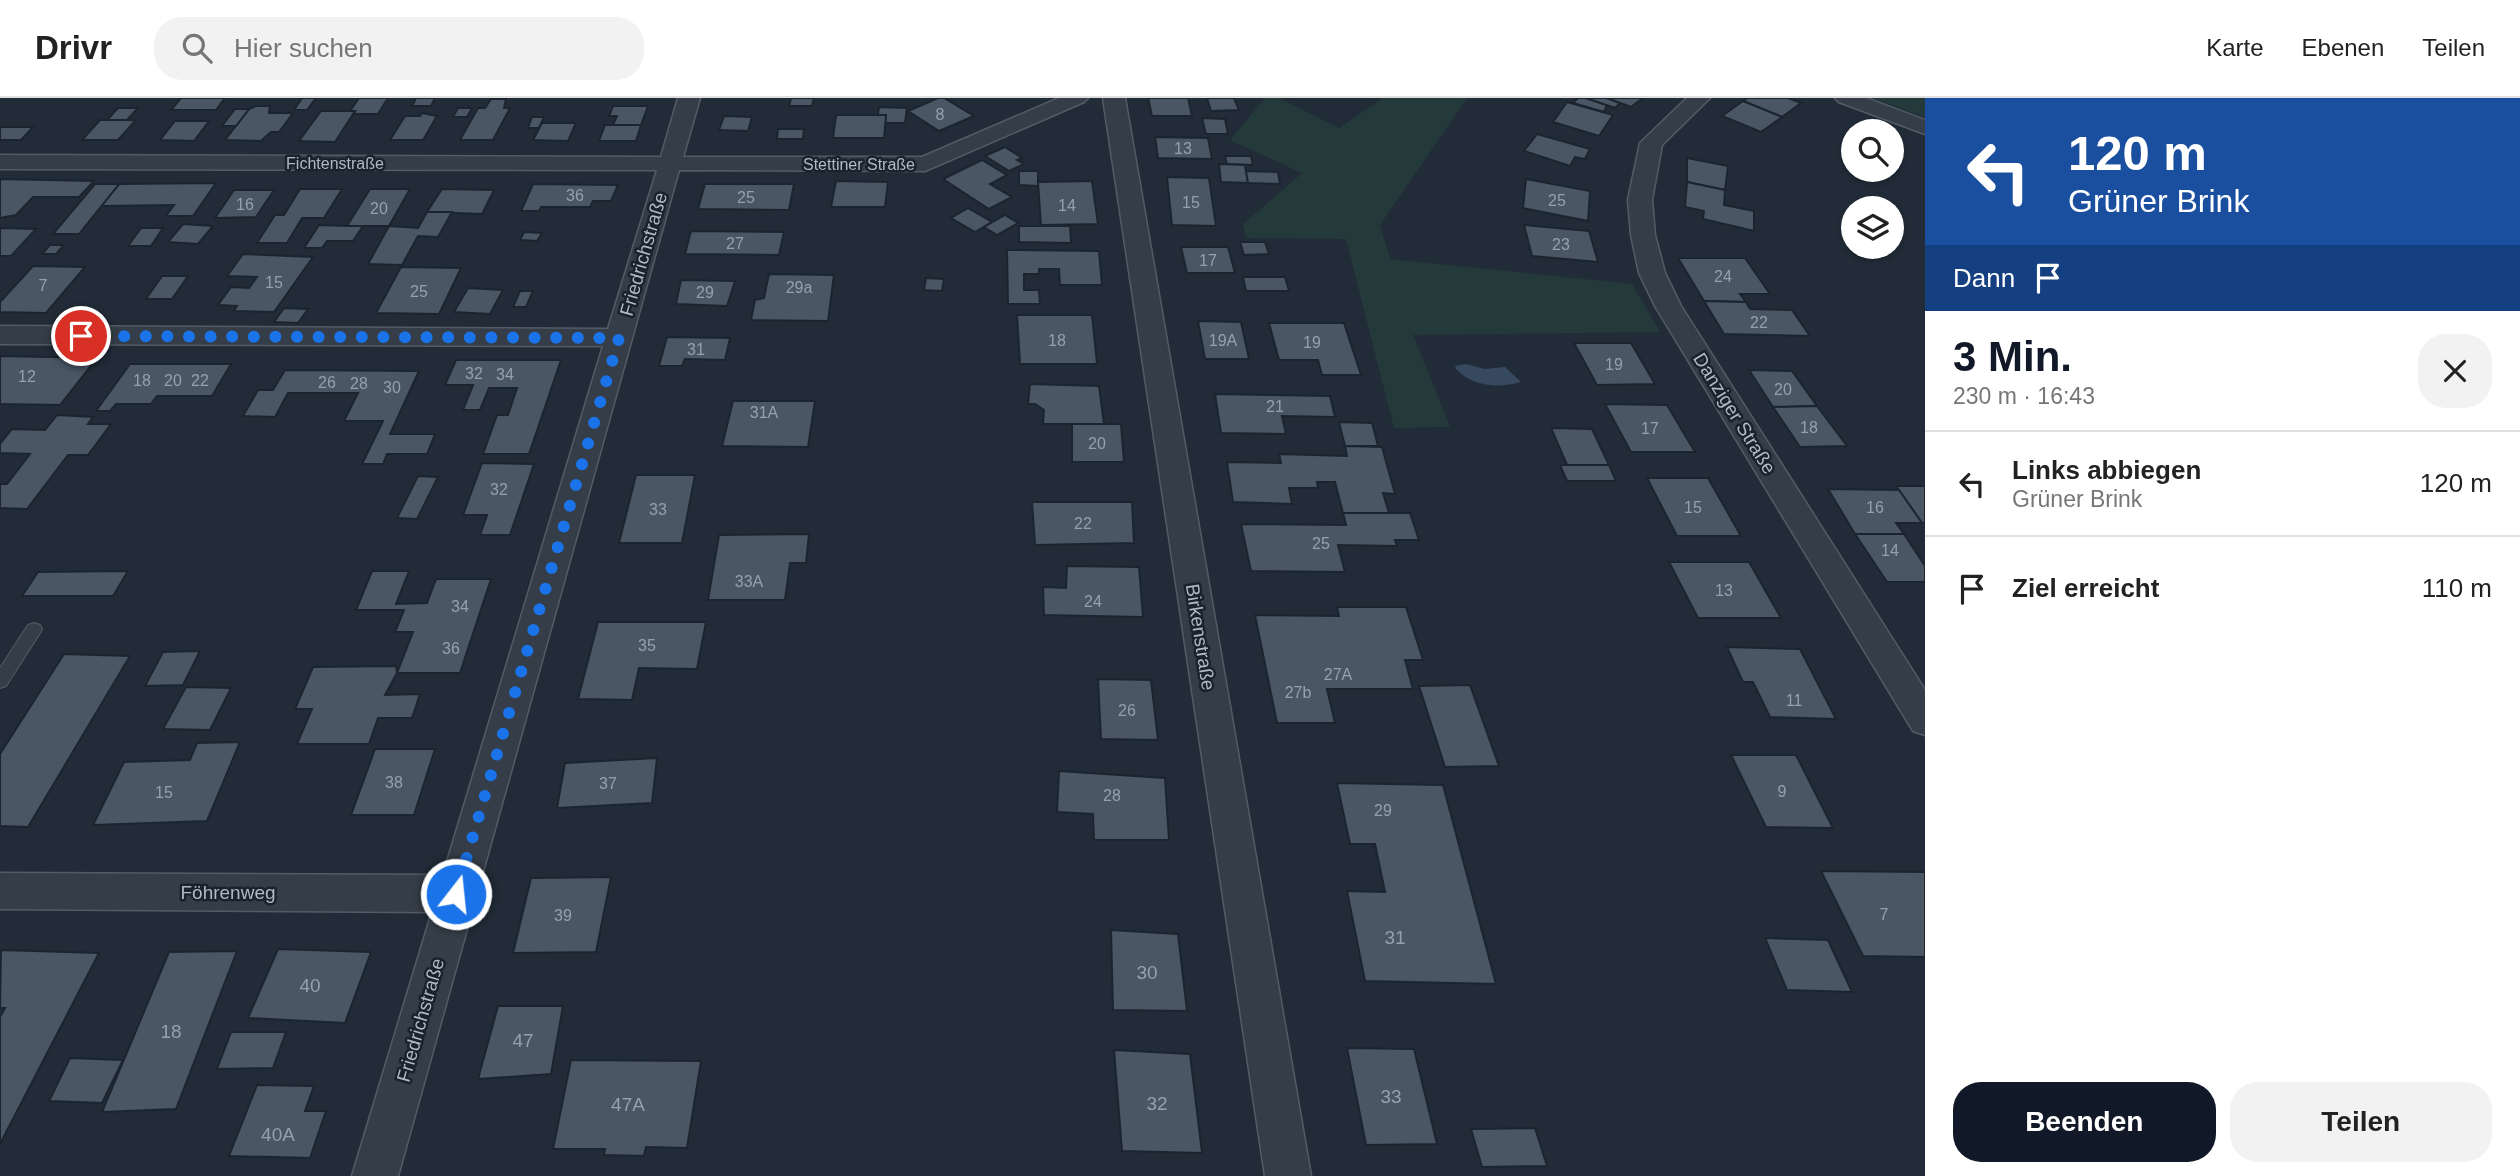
<!DOCTYPE html>
<html lang="de">
<head>
<meta charset="utf-8">
<style>
	body { margin:0; font-family:Helvetica,sans-serif; background:#f2f2f2; color:#222; height:100vh; display:flex; flex-direction:column; font-size:26px; white-space:nowrap }
	* { box-sizing:border-box; margin:0 }
	p { font-size:23px; color:#767676 }
	.icon { flex:none; width:38px; height:38px; fill:none; stroke:currentColor; stroke-width:2; stroke-linecap:round; stroke-linejoin:round }
	.map { position:relative; flex:1; overflow:hidden }
	.sheet { display:flex; flex-direction:column; background:#fff; width:595px }
	.sheet>* { flex:none }
	.top-card { background:#1a4fa0; color:#fff; overflow:hidden }
	.tools { position:absolute; left:1841px; top:21px; display:grid; gap:14px }
	.tools a { display:grid; place-items:center; width:63px; height:63px; border-radius:50%; background:#fff; box-shadow:0 2px 5px #0004; font-size:35px }
	.pin { position:absolute; display:grid; place-items:center; width:60px; height:60px; color:#fff; margin:-30px; border:4px solid #fff; border-radius:50%; box-shadow:0 2px 7px #0007 }
	.me { position:absolute; width:77px; margin:-38px; rotate:16deg; stroke-linejoin:round; filter:drop-shadow(0 0 5px #0008) }
	.turn { display:flex; align-items:center; gap:24px; height:147px; padding:0 28px; font-size:32px }
	.turn .icon { width:91px; height:91px; stroke-width:2.5 }
	.turn b { display:block; font-size:49px; line-height:60px }
	.then { display:flex; align-items:center; height:66px; padding:0 28px; background:#0003; gap:14px; font-size:26px }
	.round { display:grid; place-items:center; flex:none; width:74px; height:74px; border-radius:28px; background:#f2f2f2 }
	.overview { display:flex; align-items:center; justify-content:space-between; height:119px; padding:0 28px }
	h1 { font-size:42px; font-weight:600; line-height:52px; color:#111827 }
	.primary-button { display:flex; gap:14px; margin-top:auto; padding:14px 28px }
	.primary-button a { flex:1; height:80px; border-radius:28px; background:#111827; color:#fff; font-size:28px; font-weight:600; line-height:80px; text-align:center }
	.primary-button a+a { background:#f2f2f2; color:#222 }
	ul { padding:0; list-style:none }
	li { display:flex; align-items:center; gap:21px; height:105px; padding:0 28px; border-top:2px solid #e0e0e0 }
	li div { flex:1 }
	li b { display:block; font-size:26px }
	li em { font-style:normal }
	header { display:flex; align-items:center; gap:42px; box-sizing:border-box; height:98px; padding:0 35px; background:#fff; border-bottom:2px solid #e0e0e0 }
	header strong { font-size:33px }
	nav { display:flex; gap:38px; margin-inline-start:auto; font-size:24px }
	.search { width:490px; height:63px; background:#f2f2f2; display:flex; align-items:center; gap:18px; box-sizing:border-box; padding:0 24px; border-radius:28px; color:#767676; font-size:26px }
	main { display:flex; flex:1; min-height:0 }
	.map>svg:first-child { display:block }
</style>
</head>
<body>
<header>
<strong>Drivr</strong>
<div class="search"><svg class="icon" aria-label="search" viewBox="0 0 24 24"><circle cx="10" cy="10" r="6"/><path d="M15 15l6 6"/></svg>Hier suchen</div>
<nav><a>Karte</a><a>Ebenen</a><a>Teilen</a></nav>
</header>
<main>
<div class="map">
<svg width="1925" height="1078" viewBox="0 0 1925 1078">
	<rect width="100%" height="100%" fill="#212c38"/>
	<!-- green -->
	<g fill="#24393a">
		<path d="M1265,0H1279L1339,30L1383,0H1467L1380,127L1390,161L1632,186L1660,234L1413,237L1450,329L1394,330L1346,141L1246,140L1243,126L1302,75L1230,42Z"/>
		<path d="M1872,0H1925V19Z"/>
	</g>
	<!-- water -->
	<path fill="#36495f" d="M1466,266L1485,271L1505,269L1521,284C1497,291 1472,288 1456,271L1455,268Z"/>
	<!-- building -->
	<g fill="#4a5664" stroke="#1c252f" stroke-width="2">
		<path d="M181,0H225L216,12H171Z"/>
		<path d="M302,0H316L307,12H294Z"/>
		<path d="M359,0H388L378,16H354L355,13H350Z"/>
		<path d="M416,0H435L431,8H412Z"/>
		<path d="M791,0H814L812,8H789Z"/>
		<path d="M938,0H944L974,18L939,33L908,13Z"/>
		<path d="M1148,0H1188L1192,18H1152Z"/>
		<path d="M1207,0H1234L1239,12L1211,13Z"/>
		<path d="M1578,0H1586L1607,7L1604,14L1573,5Z"/>
		<path d="M1586,0H1607L1620,5L1615,10Z"/>
		<path d="M1607,0H1643L1631,9Z"/>
		<path d="M1748,0H1788L1801,5L1782,19L1743,3Z"/>
		<path d="M491,1H506L504,10H510L493,42H460L478,10H485Z"/>
		<path d="M1743,3L1782,19L1761,34L1722,18Z"/>
		<path d="M1567,4L1613,17L1599,38L1553,24Z"/>
		<path d="M256,8H270L269,15H293L279,34H271L261,43L225,42L249,11Z"/>
		<path d="M613,8H648L641,27H613L617,18H609Z"/>
		<path d="M879,9L907,10L905,25H885L886,17H878Z"/>
		<path d="M118,10H138L127,22H107Z"/>
		<path d="M458,10H472L467,19H453Z"/>
		<path d="M235,11H249L236,28H222Z"/>
		<path d="M321,13H355L335,44L299,43Z"/>
		<path d="M422,15L437,18L423,42H390L405,18H420Z"/>
		<path d="M836,17H886L884,40H833Z"/>
		<path d="M724,18L752,19L748,33L719,32Z"/>
		<path d="M532,19H544L539,30H528Z"/>
		<path d="M1202,20L1225,21L1228,36H1206Z"/>
		<path d="M100,22H136L118,42H82Z"/>
		<path d="M175,23H209L194,43L160,42Z"/>
		<path d="M542,25H576L568,43L533,42Z"/>
		<path d="M605,27H641L636,43H599Z"/>
		<path d="M0,29H33L21,42H0Z"/>
		<path d="M778,31H804L803,41H777Z"/>
		<path d="M1537,36L1590,51L1585,61L1575,59L1570,68L1524,53Z"/>
		<path d="M1155,39L1208,40L1212,61L1158,60Z"/>
		<path d="M1005,49L1022,60L1017,62L1024,66L1009,73L985,58Z"/>
		<path d="M1225,58H1251L1253,67L1227,66Z"/>
		<path d="M1687,60L1728,68L1725,92L1687,84Z"/>
		<path d="M982,62L1007,77L990,86L1012,99L989,111L943,81Z"/>
		<path d="M1219,66L1245,67L1248,85L1221,84Z"/>
		<path d="M1019,73H1038V88L1019,87Z"/>
		<path d="M1246,73L1278,74L1280,86L1248,85Z"/>
		<path d="M1167,79L1209,80L1216,128L1172,127Z"/>
		<path d="M0,81L94,83L79,99H33L16,117L0,120Z"/>
		<path d="M1526,81L1590,93L1588,123L1523,110Z"/>
		<path d="M836,83L888,84L885,109H831Z"/>
		<path d="M1092,83L1098,126L1041,127L1038,84Z"/>
		<path d="M1687,84L1725,92L1724,107L1754,113V133L1703,121L1704,113L1685,109Z"/>
		<path d="M216,85L193,118H166L174,107L101,108L119,86Z"/>
		<path d="M95,86H119L79,136H53Z"/>
		<path d="M533,86L618,87L611,103H593L590,109H541L539,113H521Z"/>
		<path d="M705,86H794L789,112L698,111Z"/>
		<path d="M300,91H342L324,120H302L287,145H257L275,117H284Z"/>
		<path d="M370,91H410L389,128H347Z"/>
		<path d="M442,91L494,92L482,116L427,114Z"/>
		<path d="M234,92H274L256,119L215,120Z"/>
		<path d="M968,110L992,124L975,134L951,120Z"/>
		<path d="M427,114H452L438,139L418,138L402,167L368,166L389,128L418,130Z"/>
		<path d="M1005,117L1018,125L997,137L984,129Z"/>
		<path d="M183,126L213,128L198,146L168,144Z"/>
		<path d="M319,127L347,128H363L353,143H327L322,150H304Z"/>
		<path d="M1524,127L1589,133L1598,164L1532,158Z"/>
		<path d="M1019,128H1070L1071,145L1019,144Z"/>
		<path d="M0,130L36,131L11,158H0Z"/>
		<path d="M141,130H163L151,148H128Z"/>
		<path d="M691,133L784,134L779,157L685,156Z"/>
		<path d="M524,134L542,135L537,143L520,142Z"/>
		<path d="M1240,144H1265L1269,156L1244,157Z"/>
		<path d="M50,147H64L56,156H42Z"/>
		<path d="M1181,149H1228L1235,175H1187Z"/>
		<path d="M1007,152L1099,153L1102,187H1060L1059,171H1039V176H1024V192H1039L1040,206H1008Z"/>
		<path d="M243,156L313,159L274,214L234,213L237,208L218,207L231,189L249,190L257,179L227,178Z"/>
		<path d="M1678,160H1745L1770,196H1740L1746,204L1704,203Z"/>
		<path d="M33,168L85,169L46,215L0,214V204Z"/>
		<path d="M401,169L461,170L439,216L376,215Z"/>
		<path d="M769,176L834,177L828,223L751,222L755,202L764,200Z"/>
		<path d="M162,178H188L172,201H146Z"/>
		<path d="M1243,179H1285L1289,193H1246Z"/>
		<path d="M926,180L944,181L942,193L924,192Z"/>
		<path d="M681,182L735,183L727,208L676,206Z"/>
		<path d="M468,190L503,192L490,216L454,214Z"/>
		<path d="M520,193H533L526,209H513Z"/>
		<path d="M1704,203L1746,204L1750,211L1792,212L1810,238L1724,236Z"/>
		<path d="M284,210L308,211L298,225L274,224Z"/>
		<path d="M1017,217H1092L1097,266H1020Z"/>
		<path d="M1198,223L1241,224L1249,261H1205Z"/>
		<path d="M1269,225H1344L1361,277H1322L1318,262H1279Z"/>
		<path d="M667,239L730,240L725,262L685,261L682,268H659Z"/>
		<path d="M1574,245H1631L1655,286L1597,287Z"/>
		<path d="M0,258L97,260L60,307L0,306Z"/>
		<path d="M456,262H561L529,356H483L497,317H508L517,290H489L480,312H463L473,287H445Z"/>
		<path d="M130,266H231L212,298H157L151,306H116L110,313H96Z"/>
		<path d="M285,272L419,273L390,336H435L427,356H387L383,366H362L383,323H344L358,295H288L275,319L243,318L258,292H273Z"/>
		<path d="M1749,272L1792,273L1817,308L1773,309Z"/>
		<path d="M1030,286L1099,288L1104,326H1043L1044,312L1035,306H1028Z"/>
		<path d="M1215,296L1330,298L1335,319L1282,318L1286,336L1221,335Z"/>
		<path d="M733,303H815L808,349L722,348Z"/>
		<path d="M1605,306L1667,307L1695,354H1631Z"/>
		<path d="M1817,308L1847,348L1800,349L1773,309Z"/>
		<path d="M57,317L93,319L88,326H111L88,357H68L27,411L0,410V386H7L30,356L0,355V346L12,331L45,332Z"/>
		<path d="M1339,324L1372,325L1378,348H1345Z"/>
		<path d="M1072,326H1121L1124,364H1072Z"/>
		<path d="M1551,330L1592,331L1609,367H1567Z"/>
		<path d="M1345,348L1382,349L1395,396L1383,395L1389,415H1343L1335,384H1317L1318,390H1289L1292,406L1233,404L1227,364L1281,365L1279,356L1347,358Z"/>
		<path d="M482,365L534,366L510,437H480L487,417H463Z"/>
		<path d="M1560,367H1609L1616,383H1567Z"/>
		<path d="M636,377H695L682,445H619Z"/>
		<path d="M418,378L438,379L417,421L397,420Z"/>
		<path d="M1647,380H1708L1741,438H1677Z"/>
		<path d="M1896,388H1925V425H1922Z"/>
		<path d="M1828,391L1899,392L1922,425H1896L1904,436H1855Z"/>
		<path d="M1032,404H1132L1134,445L1035,447Z"/>
		<path d="M1343,415H1410L1419,442H1395L1397,448L1338,447L1345,474L1251,473L1241,426L1346,427Z"/>
		<path d="M809,436L806,465H790L785,502H708L719,437Z"/>
		<path d="M1855,436H1904L1925,468V484H1887Z"/>
		<path d="M1669,464H1749L1781,520H1698Z"/>
		<path d="M1067,468L1139,469L1143,519L1044,517L1043,489L1066,490Z"/>
		<path d="M128,473L113,498H22L38,474Z"/>
		<path d="M372,473H409L396,506L427,505L436,481H491L460,575H397L413,534H395L404,512H356Z"/>
		<path d="M1337,509H1406L1423,562H1405L1413,591H1327L1335,625H1277L1255,517L1339,518Z"/>
		<path d="M598,524H706L697,571L639,570L632,602L578,601Z"/>
		<path d="M1727,549L1800,551L1836,621L1770,619L1753,584H1743Z"/>
		<path d="M200,553L183,587L145,588L163,554Z"/>
		<path d="M64,556L130,558L28,729L0,728V656Z"/>
		<path d="M396,568L397,575L385,597L420,596L412,620H378L369,646H297L312,611H295L313,569Z"/>
		<path d="M1098,581L1151,582L1158,642L1101,641Z"/>
		<path d="M1470,587L1499,668L1445,669L1419,588Z"/>
		<path d="M186,589L231,590L210,632L163,631Z"/>
		<path d="M240,644L207,723L93,727L124,664L190,662L197,645Z"/>
		<path d="M375,651H435L414,717H351Z"/>
		<path d="M1731,657H1796L1833,730L1766,729Z"/>
		<path d="M657,660L652,705L557,710L565,665Z"/>
		<path d="M1059,673L1165,680L1169,742H1094L1093,716L1057,714Z"/>
		<path d="M1337,685L1443,687L1496,886L1365,883L1347,793L1385,794L1375,746H1350Z"/>
		<path d="M1821,773L1925,774V859L1863,858Z"/>
		<path d="M611,779L596,854L513,855L531,780Z"/>
		<path d="M1111,832L1178,836L1187,913L1113,912Z"/>
		<path d="M1765,840L1828,842L1852,894L1787,892Z"/>
		<path d="M278,851L371,854L345,925L248,920Z"/>
		<path d="M1,852L99,855L0,1046V919L5,910H0Z"/>
		<path d="M237,853L176,1011L102,1014L169,854Z"/>
		<path d="M498,908H563L551,976L478,981Z"/>
		<path d="M231,934H286L273,970L217,971Z"/>
		<path d="M1347,950L1414,951L1437,1046L1366,1047Z"/>
		<path d="M1114,952L1190,956L1202,1055L1122,1053Z"/>
		<path d="M70,960L123,962L102,1005L49,1003Z"/>
		<path d="M571,962L701,963L687,1050L646,1049L644,1058L604,1057L605,1051H553Z"/>
		<path d="M257,987L314,988L305,1013H326L310,1060L229,1058Z"/>
		<path d="M1535,1030L1547,1068L1482,1069L1471,1031Z"/>
	</g>
	<g fill="none" stroke-linecap="round" stroke-linejoin="round">
		<!-- service casing -->
		<g stroke="#535c66" stroke-width="2">
			<path id="service" d="M34,525L40,527L42,531L40,535L6,588L0,590V570L28,527Z"/>
		</g>
		<!-- minor casing -->
		<g stroke="#535c66" stroke-width="3">
			<g id="minor">
				<path d="M678,0H700L683,59H922L1059,0H1088L1084,4L925,73L679,72L398,1078H352L432,814L0,811V775L443,777L603,248L0,246V228L608,231L657,72L0,71V57L661,59Z"/>
				<path d="M1103,0H1125L1311,1078H1265Z"/>
				<path d="M1687,0H1710L1662,47L1652,102L1655,137L1665,175L1681,208L1925,592V637L1913,633L1655,208L1639,175L1631,137L1628,102L1640,45Z"/>
				<path d="M1835,0H1866L1925,22V36L1839,4Z"/>
			</g>
		</g>
		<!-- service -->
		<use href="#service" fill="#353e48" fill-rule="evenodd"/>
		<!-- minor -->
		<use href="#minor" fill="#353e48" fill-rule="evenodd"/>
	</g>
	<g fill="none" stroke-linecap="round" stroke-linejoin="round">
		<!-- route -->
		<path stroke="#1a73e8" stroke-width="12" stroke-dasharray="0 21.6" d="M81,238L619,240L456,796"/>
	</g>
	<g text-anchor="middle" stroke-width="5" stroke-linejoin="round" paint-order="stroke">
		<!-- number labels -->
		<g font-size="16" fill="#96a0ad">
			<text x="940" y="22">8</text>
			<text x="1183" y="56">13</text>
			<text x="575" y="103">36</text>
			<text x="746" y="105">25</text>
			<text x="1557" y="108">25</text>
			<text x="1191" y="110">15</text>
			<text x="245" y="112">16</text>
			<text x="1067" y="113">14</text>
			<text x="379" y="116">20</text>
			<text x="735" y="151">27</text>
			<text x="1561" y="152">23</text>
			<text x="1208" y="168">17</text>
			<text x="1723" y="184">24</text>
			<text x="274" y="190">15</text>
			<text x="43" y="193">7</text>
			<text x="799" y="195">29a</text>
			<text x="419" y="199">25</text>
			<text x="705" y="200">29</text>
			<text x="1759" y="230">22</text>
			<text x="1057" y="248">18</text>
			<text x="1223" y="248">19A</text>
			<text x="1312" y="250">19</text>
			<text x="696" y="257">31</text>
			<text x="1614" y="272">19</text>
			<text x="474" y="281">32</text>
			<text x="505" y="282">34</text>
			<text x="27" y="284">12</text>
			<text x="142" y="288">18</text>
			<text x="173" y="288">20</text>
			<text x="200" y="288">22</text>
			<text x="327" y="290">26</text>
			<text x="359" y="291">28</text>
			<text x="392" y="295">30</text>
			<text x="1783" y="297">20</text>
			<text x="1275" y="314">21</text>
			<text x="764" y="320">31A</text>
			<text x="1809" y="335">18</text>
			<text x="1650" y="336">17</text>
			<text x="1097" y="351">20</text>
			<text x="499" y="397">32</text>
			<text x="1693" y="415">15</text>
			<text x="1875" y="415">16</text>
			<text x="658" y="417">33</text>
			<text x="1083" y="431">22</text>
			<text x="1321" y="451">25</text>
			<text x="1890" y="458">14</text>
			<text x="749" y="489">33A</text>
			<text x="1724" y="498">13</text>
			<text x="1093" y="509">24</text>
			<text x="460" y="514">34</text>
			<text x="647" y="553">35</text>
			<text x="451" y="556">36</text>
			<text x="1338" y="582">27A</text>
			<text x="1298" y="600">27b</text>
			<text x="1794" y="608">11</text>
			<text x="1127" y="618">26</text>
			<text x="394" y="690">38</text>
			<text x="608" y="691">37</text>
			<text x="1782" y="699">9</text>
			<text x="164" y="700">15</text>
			<text x="1112" y="703">28</text>
			<text x="1383" y="718">29</text>
			<text x="1884" y="822">7</text>
			<text x="563" y="823">39</text>
		</g>
		<!-- far-street labels -->
		<g font-size="16" fill="#b0b9c5" stroke="#1a232d">
			<text x="335" y="71">Fichtenstraße</text>
			<text x="859" y="72">Stettiner Straße</text>
		</g>
		<!-- street labels -->
		<g font-size="19" fill="#b0b9c5" stroke="#1a232d">
			<text transform="translate(643 156) rotate(-74)" y="7">Friedrichstraße</text>
			<text transform="translate(1735 315) rotate(58)" y="7">Danziger Straße</text>
			<text transform="translate(1201 539) rotate(81)" y="7">Birkenstraße</text>
			<text x="228" y="801">Föhrenweg</text>
			<text transform="translate(420 922) rotate(-74)" y="7">Friedrichstraße</text>
		</g>
		<!-- near-number labels -->
		<g font-size="19" fill="#96a0ad">
			<text x="1395" y="846">31</text>
			<text x="1147" y="881">30</text>
			<text x="310" y="894">40</text>
			<text x="171" y="940">18</text>
			<text x="523" y="949">47</text>
			<text x="1391" y="1005">33</text>
			<text x="1157" y="1012">32</text>
			<text x="628" y="1013">47A</text>
			<text x="278" y="1043">40A</text>
		</g>
	</g>
</svg>
<div class="tools">
<a><svg class="icon" aria-label="search" viewBox="0 0 24 24"><circle cx="10" cy="10" r="6"/><path d="M15 15l6 6"/></svg></a>
<a><svg class="icon" aria-label="layers" viewBox="0 0 24 24"><path d="M12 4l9 5-9 5-9-5zM3 14l9 5 9-5"/></svg></a>
</div>
<div class="pin" style="left:81px;top:238px;background:#d93025"><svg class="icon" aria-label="arrive" viewBox="0 0 24 24"><path d="M6 21V4h12l-3 4 3 4H6"/></svg></div>
<svg class="me" style="left:456px;top:796px" viewBox="-20 -20 40 40"><circle r="17" fill="#1a73e8" stroke="#fff" stroke-width="3"/><path d="M0-11L8 9 0 5-8 9z" fill="#fff"/></svg>
</div>
<section class="sheet">
<div class="top-card">
<div class="turn"><svg class="icon" aria-label="left" viewBox="0 0 24 24"><path d="M17 20v-9H6M10 6l-5 5 5 5"/></svg><div><b>120 m</b>Grüner Brink</div></div>
<div class="then">Dann<svg class="icon" aria-label="arrive" viewBox="0 0 24 24"><path d="M6 21V4h12l-3 4 3 4H6"/></svg></div>
</div>
<div class="overview"><div><h1>3 Min.</h1><p>230 m · 16:43</p></div><a class="round"><svg class="icon" aria-label="close" viewBox="0 0 24 24"><path d="M6 6l12 12M18 6L6 18"/></svg></a></div>
<ul>
<li><svg class="icon" aria-label="left" viewBox="0 0 24 24"><path d="M17 20v-9H6M10 6l-5 5 5 5"/></svg><div><b>Links abbiegen</b><p>Grüner Brink</p></div><em>120 m</em></li>
<li><svg class="icon" aria-label="arrive" viewBox="0 0 24 24"><path d="M6 21V4h12l-3 4 3 4H6"/></svg><div><b>Ziel erreicht</b></div><em>110 m</em></li>
</ul>
<div class="primary-button"><a>Beenden</a><a>Teilen</a></div>
</section>
</main>
</body>
</html>
